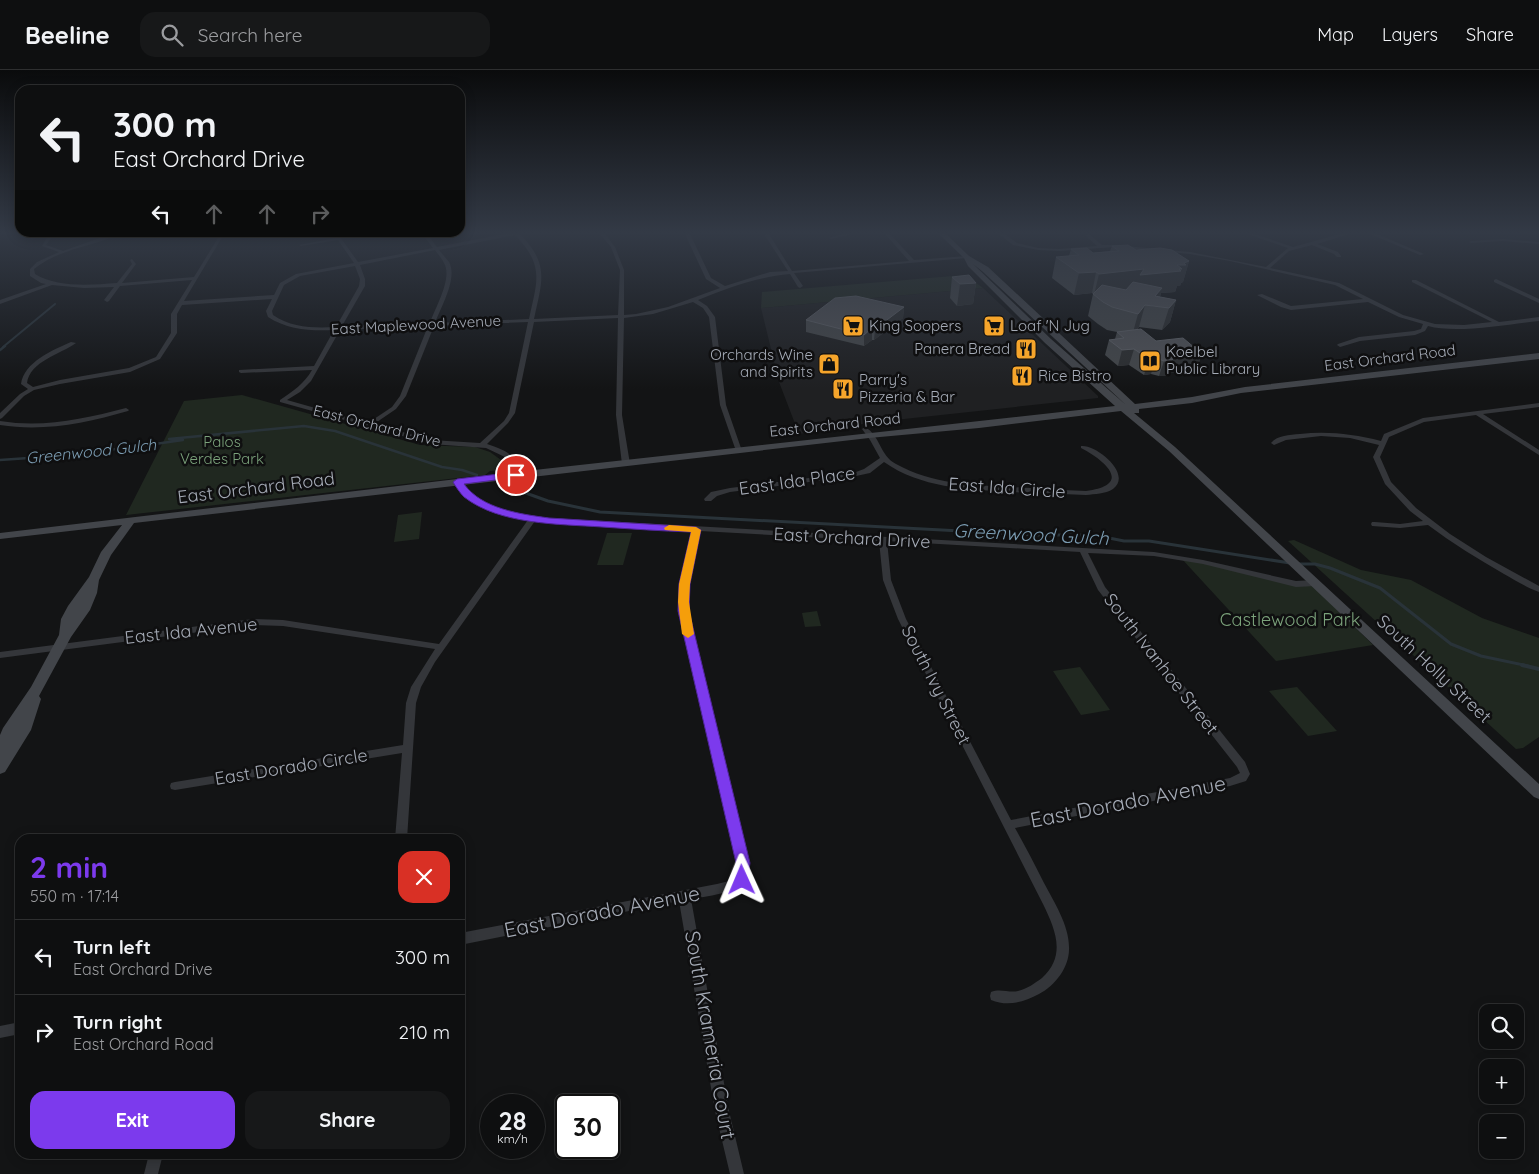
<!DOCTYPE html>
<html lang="en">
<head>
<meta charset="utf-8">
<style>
	body { margin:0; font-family:Quicksand,sans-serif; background:#171819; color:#f1f3f6; height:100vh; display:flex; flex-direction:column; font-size:19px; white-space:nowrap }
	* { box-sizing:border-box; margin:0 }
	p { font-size:16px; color:#9b9c9f }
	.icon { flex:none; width:28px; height:28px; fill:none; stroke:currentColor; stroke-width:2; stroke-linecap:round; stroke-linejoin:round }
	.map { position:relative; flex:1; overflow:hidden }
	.details { position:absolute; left:15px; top:764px; width:450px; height:325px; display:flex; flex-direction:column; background:#0e0f10; border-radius:15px; box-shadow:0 2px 12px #0003,0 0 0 1px #2e2f30 }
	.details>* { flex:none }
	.top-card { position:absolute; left:15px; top:15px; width:450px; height:152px; border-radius:15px; box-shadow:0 2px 12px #0003,0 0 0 1px #2e2f30; background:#0e0f10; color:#f1f3f6; overflow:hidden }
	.buttons { position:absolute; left:1479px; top:934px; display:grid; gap:10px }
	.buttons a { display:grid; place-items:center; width:45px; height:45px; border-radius:10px; background:#0e0f10; box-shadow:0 2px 12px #0003,0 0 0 1px #2e2f30; font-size:25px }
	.speed { position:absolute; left:480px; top:1024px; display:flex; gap:10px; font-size:25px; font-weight:700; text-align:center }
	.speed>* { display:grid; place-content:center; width:65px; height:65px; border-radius:50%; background:#0e0f10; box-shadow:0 2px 12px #0003,0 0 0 1px #2e2f30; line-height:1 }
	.speed small { font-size:12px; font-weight:400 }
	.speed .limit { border:2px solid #111; border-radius:8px; background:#fff; color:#111 }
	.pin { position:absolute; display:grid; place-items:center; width:42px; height:42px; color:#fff; margin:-21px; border:2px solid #fff; border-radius:50%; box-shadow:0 1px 5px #0007 }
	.me { position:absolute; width:55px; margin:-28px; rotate:359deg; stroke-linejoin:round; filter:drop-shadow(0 0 4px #0008) }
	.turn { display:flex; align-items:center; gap:18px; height:105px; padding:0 15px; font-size:22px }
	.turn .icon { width:65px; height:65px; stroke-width:2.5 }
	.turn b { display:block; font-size:35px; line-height:42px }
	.lanes { display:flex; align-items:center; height:48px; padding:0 15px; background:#0003; justify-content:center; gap:25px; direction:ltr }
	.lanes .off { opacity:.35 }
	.round { display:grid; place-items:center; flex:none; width:52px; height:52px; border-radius:15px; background:#171819 }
	.summary { display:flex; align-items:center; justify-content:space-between; height:85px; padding:0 15px }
	h1 { font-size:30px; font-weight:700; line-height:38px; color:#7c3aed }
	.action { display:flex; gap:10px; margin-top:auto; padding:10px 15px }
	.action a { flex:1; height:58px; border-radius:15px; background:#7c3aed; color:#fff; font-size:20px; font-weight:700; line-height:58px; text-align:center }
	.action a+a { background:#171819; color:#f1f3f6 }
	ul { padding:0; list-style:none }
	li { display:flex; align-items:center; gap:15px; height:75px; padding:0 15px; border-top:1px solid #2e2f30 }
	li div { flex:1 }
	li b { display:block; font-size:19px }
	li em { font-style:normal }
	header { display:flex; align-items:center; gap:30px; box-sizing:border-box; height:70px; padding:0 25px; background:#0e0f10; border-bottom:1px solid #2e2f30 }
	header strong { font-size:24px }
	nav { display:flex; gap:28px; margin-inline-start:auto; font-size:18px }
	.search { width:350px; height:45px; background:#171819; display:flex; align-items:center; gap:12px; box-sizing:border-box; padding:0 18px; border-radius:15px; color:#9b9c9f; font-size:19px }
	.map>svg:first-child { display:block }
</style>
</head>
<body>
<header>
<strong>Beeline</strong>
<div class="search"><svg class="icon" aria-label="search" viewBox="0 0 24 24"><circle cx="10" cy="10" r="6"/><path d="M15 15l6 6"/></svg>Search here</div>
<nav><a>Map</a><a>Layers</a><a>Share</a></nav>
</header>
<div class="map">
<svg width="1539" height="1104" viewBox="0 0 1539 1104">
	<rect width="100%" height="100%" fill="#131415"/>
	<!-- built -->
	<path fill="#1f2022" d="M983,218L1098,326V328L876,352L799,364L779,312L761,238Z"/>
	<!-- green -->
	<g fill="#202820">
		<path d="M965,205L983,218L761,238L762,222Z"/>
		<path d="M242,325L420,375L475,377L490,382L501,390L503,400L490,401L485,405L126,445L184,331Z"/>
		<path d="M422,442L419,469L394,472L398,445Z"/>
		<path d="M607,463H632L623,495H597Z"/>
		<path d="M1294,470L1361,500L1411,510L1482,548L1539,568V667L1523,678L1516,679L1288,471Z"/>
		<path d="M1181,488L1296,514L1310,513L1373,575L1276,591Z"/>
		<path d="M817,541L821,556L805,557L802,543Z"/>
		<path d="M1080,597L1110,640L1081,645L1053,601Z"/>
		<path d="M1297,617L1337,661L1308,666L1269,621Z"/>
	</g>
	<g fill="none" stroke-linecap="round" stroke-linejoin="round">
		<!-- stream-far3 -->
		<path stroke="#293339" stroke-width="2" d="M3,277L55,234"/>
		<!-- stream-far2 -->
		<g stroke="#293339" stroke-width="2.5">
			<path d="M0,280L5,276"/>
			<path d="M0,390C61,386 122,379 183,370L169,369L304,356L335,361L442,397L462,400L477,405"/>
			<path d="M498,412L512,418"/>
		</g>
		<!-- stream-far1 -->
		<g stroke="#293339" stroke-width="3">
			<path d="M509,417L548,431L600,442L1036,465H1094L1124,471H1149L1290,493"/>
			<path d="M1298,494H1315L1330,498L1380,518L1451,574L1481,586L1528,596"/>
		</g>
		<!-- stream -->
		<path stroke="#293339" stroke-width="4" d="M1522,595L1539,599"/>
		<!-- street -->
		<g fill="#34363a" fill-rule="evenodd">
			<path d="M49,164H54L46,175L63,181L111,164H119C92,177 58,179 34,199L35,204C58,218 90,215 117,213L132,194L130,190L132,189L136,194L122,213L194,207L218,168H206L204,167V166L224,164L184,231L274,225L280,213L296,204L354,193L338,170L301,176L299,175L336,168L333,164H338L358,192L433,178L422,164H427L437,177L504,164H520C550,195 542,211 534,249L618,245L620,200L611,177L600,164H605L615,177L624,200V245L636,244L668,237L720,218L706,209L685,164H690L711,208L725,216L770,202L788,201L764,164H769L792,201L909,191L885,164H890L914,190L967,186L969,187L967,188L794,203L803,216L800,218L798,217L790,204C757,207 728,218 698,230L707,236L715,247L726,335L742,381L739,383L736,381L720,335L709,247L703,238L693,232L653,244L624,248L622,345L630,394L626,396L622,394L616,345L618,248L534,252L515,343L508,353L487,374C507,381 516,384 520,405L516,407L512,405L510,394L507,388L486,378L431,374L280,332V330C293,321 304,314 312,300L241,303L239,302V300L314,296L334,260C311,261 288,260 268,247L266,241L272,229L182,235L177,244V263L160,289L130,302L60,314L34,320L24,326L2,348L0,349V343L20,324L28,319L21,314C24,292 53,280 71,272L76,273C61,284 30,291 27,313L33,317L60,310L129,298L156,287L171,263V244L192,210L120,216L109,231L107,232L104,230L114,217L84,218L52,215L0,234V230L46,214L41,213L30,206V199L37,192L59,182L42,176ZM515,165C545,196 537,211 529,249L435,253C441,237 458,208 449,192C446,188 442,184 439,180ZM435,180C438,184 442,189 444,193C453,208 435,238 430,253L342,256L365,216V209L360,195ZM355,196L360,209L359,216L336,257C314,258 292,258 273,245L272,241L284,215L300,206ZM528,252L509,343L504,351L480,373L431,370L374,354L396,339L406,326L434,256ZM428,256L400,326L392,337L368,353L287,330L300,322L311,311L340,260Z"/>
			<path d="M842,164H853L831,169L829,168Z"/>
			<path d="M999,164H1005L1017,173L1038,178L1059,179L1097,176L1085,165L1089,164L1102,175H1114L1190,182L1266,197L1288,178L1247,164H1255L1293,177L1340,164H1349L1317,174L1338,182L1341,186V187H1337L1334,184L1312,175L1289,181L1270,198L1339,213L1403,245L1435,254L1464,255L1492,252L1412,212V210H1416L1499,252L1539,247V251C1508,254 1457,264 1428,256L1425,261L1415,265L1360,271L1340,277L1337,275L1338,274L1359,267L1414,261L1421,259L1423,254L1399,247L1368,232L1291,240L1281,237L1257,225L1262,224L1291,236L1363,229L1335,215L1230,191L1190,184L1114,177L1059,181L1038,180L1013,175Z"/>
			<path d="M1370,164H1377L1424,184L1420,185Z"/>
			<path d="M1503,169L1539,172V174L1503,171L1471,173L1469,172L1471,171Z"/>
			<path d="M1496,209L1539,229V233L1494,212V210Z"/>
			<path d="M1539,333V337L1483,344L1539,380V385L1476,345L1424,352L1389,367L1380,387L1391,412L1416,438L1450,464L1486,487L1539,516V522C1527,518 1515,510 1504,504C1478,489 1452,473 1428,455L1400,458L1372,456L1371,454L1372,452H1375L1400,454L1423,451L1410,441L1385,414L1373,387L1379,375L1350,368L1321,366L1286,370L1274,375L1271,373C1278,365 1289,365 1300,364C1328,361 1353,364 1381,371L1384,364L1423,348Z"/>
			<path d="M126,338L129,340L128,341C86,353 44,362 0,355V351C43,358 84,349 126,338Z"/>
			<path d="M865,357C880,365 880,386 896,394C933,414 969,415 1009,417C1035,418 1060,420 1086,421C1133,415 1106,391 1081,378V376C1096,374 1133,404 1113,419C1105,424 1095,424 1086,425C1060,424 1035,423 1009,422C966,419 921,418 884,392L870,403L856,406L730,422L717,426L711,431H705L704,429L711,422L730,418L856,402L864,399L880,388L870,370L862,359Z"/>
			<path d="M454,410H460C477,435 505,441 533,447L1154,482L1203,490L1296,511L1315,510L1319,513L1315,516L1296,517L1203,494L1154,486L1088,483L1105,517L1245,692L1250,704L1246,711L1230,716L1015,758C1025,776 1035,795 1044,813C1054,832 1069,855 1069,877C1070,896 1056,915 1039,924C1024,932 1008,937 991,930L990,926L991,922C1000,918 1009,923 1018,921C1027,919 1035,913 1042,908C1067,885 1055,859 1043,834L898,549L883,510L879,471L700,461L689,514L688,541L749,793C748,798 750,808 747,812C740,822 703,827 691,829L729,1041L744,1104H730L715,1041L679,831L460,875V863L717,814L729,811L736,807L737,793L680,541L681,514L692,460L535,451L435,592L421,617L416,633L407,769H395L402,683L175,720L171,719L170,716L171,713L175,712L403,675L406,633L411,617L435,579L283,556L253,555L0,588V582L253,549L283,550L439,574L528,450C498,444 472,438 453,412ZM887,471L1080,482L1098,520L1237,697L1240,703L1230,708L1011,750L906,549L891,510Z"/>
			<path d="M20,952V964L0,968V956Z"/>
			<path d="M149,1084H163L158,1104H144Z"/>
		</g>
		<!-- secondary -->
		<path fill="#42454a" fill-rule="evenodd" d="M939,164H946L969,186L988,197L1135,334L1192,327L1245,317L1539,283V289L1241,323L1192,333L1139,339V343H1134L1175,377L1539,714V729L1534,727L1169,381L1121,341L979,358L869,368L134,453L111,485L99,510L97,523L90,540L71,567L39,626L41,629L31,660L5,702L0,704V665L3,658L31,617L59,565L61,549L68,536L89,507L101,482L122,455L0,469V463L516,402L1115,336L1045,273L968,196L964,188ZM973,194L982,201L1126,335L1051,269Z"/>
	</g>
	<!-- wall -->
	<g fill="#44474a">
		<path d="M1112,176L1189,191L1183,212L1181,213L1180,216H1177L1175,222L1161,223L1160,227L1176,230L1170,252L1162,260L1139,257L1137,260L1156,271L1197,299L1169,303L1168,306H1159L1151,304L1144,305L1129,295L1118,296L1105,285L1109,270L1115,269L1117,262L1107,260L1098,254L1088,246L1093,224L1092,223L1074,225L1052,208L1056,187L1069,186L1071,179L1093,183L1110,181Z"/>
		<path d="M952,207L976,213L973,234L957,236L950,228Z"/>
		<path d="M904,237L903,248L874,270H872L864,276L806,262V250Z"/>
	</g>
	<!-- shaded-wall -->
	<g fill="#2c2e30">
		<path d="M1189,191L1183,212L1181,213L1180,216H1177L1175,222L1161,223L1157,237L1094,225L1099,204L1177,195Z"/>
		<path d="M1096,202L1092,223L1074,225L1079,203Z"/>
		<path d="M976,213L973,234L957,236L960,214Z"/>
		<path d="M1176,230L1170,252L1162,260L1169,238Z"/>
		<path d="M1145,235L1139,257L1132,266L1138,244Z"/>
		<path d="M904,237L903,248L874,270L875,259Z"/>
		<path d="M872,258V270L864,276V265Z"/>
		<path d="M1134,279L1129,295L1118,296L1122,280Z"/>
		<path d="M1202,284L1197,299L1169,303L1168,306H1159L1164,291L1174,287Z"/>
		<path d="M1156,288L1151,304L1144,305L1149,289Z"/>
	</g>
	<!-- building -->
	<g fill="#4f5156" stroke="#5c5f65">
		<path d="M1128,175L1136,180L1160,178L1172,180L1189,191L1184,193L1186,195H1177L1181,198L1182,199H1179L1181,201L1140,205L1144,199L1099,204L1096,202L1079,203L1056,187L1079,185L1071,179L1087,178L1093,183L1119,181L1112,176Z"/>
		<path d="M969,205L976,213L960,214L952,207Z"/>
		<path d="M1133,212L1162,218L1155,226L1176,230L1169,238L1145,235L1138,244L1112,237L1103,232L1093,224L1102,215L1126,220Z"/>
		<path d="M856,226L904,237L875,259L872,258L864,265L806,250L835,228Z"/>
		<path d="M1141,259L1156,271L1183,268L1202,284L1174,287L1172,290L1164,291L1156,288L1149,289L1134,279L1122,280L1109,270L1124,268L1117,262Z"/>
	</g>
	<!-- sky -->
	<linearGradient id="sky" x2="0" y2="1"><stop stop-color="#0a0b0c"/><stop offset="0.51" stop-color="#333a46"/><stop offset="1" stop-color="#333a46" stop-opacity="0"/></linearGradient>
	<rect width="1539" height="319" fill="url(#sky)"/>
	<!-- route -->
	<path fill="#7c3aed" stroke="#51269a" d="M516,402L521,405L520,407L464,414C482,439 520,444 549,448L696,457L701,460L690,514L689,541L750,793L747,814L742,816L736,814L734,810L736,793L678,541L679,514L691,462C661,461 632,459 602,457C559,454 500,455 464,427C460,423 456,417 453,412L457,409Z"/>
	<!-- slow -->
	<path fill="#f59e0b" d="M669,455L696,457L701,460L690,514L689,532L694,564L688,568L682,564L678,532L679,514L691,462L665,460L664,458Z"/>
	<!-- icons -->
	<defs>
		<g id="supermarket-square" transform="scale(1.125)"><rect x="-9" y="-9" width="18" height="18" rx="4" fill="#f6a52b" stroke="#0f0f10"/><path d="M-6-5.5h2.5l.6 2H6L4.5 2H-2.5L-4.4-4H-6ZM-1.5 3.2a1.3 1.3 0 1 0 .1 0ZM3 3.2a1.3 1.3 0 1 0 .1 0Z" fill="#111"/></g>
		<g id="restaurant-square" transform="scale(1.125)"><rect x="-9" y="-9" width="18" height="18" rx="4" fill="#f6a52b" stroke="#0f0f10"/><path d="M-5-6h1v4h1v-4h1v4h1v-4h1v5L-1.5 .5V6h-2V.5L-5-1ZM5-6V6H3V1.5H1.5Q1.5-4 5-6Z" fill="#111"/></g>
		<g id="library-square" transform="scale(1.125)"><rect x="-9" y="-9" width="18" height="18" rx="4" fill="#f6a52b" stroke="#0f0f10"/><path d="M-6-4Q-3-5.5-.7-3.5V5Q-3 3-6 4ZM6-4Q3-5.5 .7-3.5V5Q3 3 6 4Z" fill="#111"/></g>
		<g id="shop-square" transform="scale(1.125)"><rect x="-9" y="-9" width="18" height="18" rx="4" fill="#f6a52b" stroke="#0f0f10"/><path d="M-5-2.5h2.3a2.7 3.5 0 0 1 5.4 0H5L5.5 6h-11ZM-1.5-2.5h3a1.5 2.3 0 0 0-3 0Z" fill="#111"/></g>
	</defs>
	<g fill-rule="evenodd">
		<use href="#supermarket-square" x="853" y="256"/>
		<use href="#supermarket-square" x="994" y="256"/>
		<use href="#restaurant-square" x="1026" y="279"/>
		<use href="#library-square" x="1150" y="291"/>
		<use href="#shop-square" x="829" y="294"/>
		<use href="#restaurant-square" x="1022" y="306"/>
		<use href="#restaurant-square" x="843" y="319"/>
	</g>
	<g text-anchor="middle" stroke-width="5" stroke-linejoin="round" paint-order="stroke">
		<!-- far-street labels -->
		<g font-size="15" fill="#a5abb6" stroke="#0f0f10">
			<text transform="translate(416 255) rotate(-3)" y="5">East Maplewood Avenue</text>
			<text transform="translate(1390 288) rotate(-7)" y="5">East Orchard Road</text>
			<text transform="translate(835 355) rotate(-6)" y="5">East Orchard Road</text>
			<text transform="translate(377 356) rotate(14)" y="5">East Orchard Drive</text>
		</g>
		<!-- far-poi labels -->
		<g font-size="15" fill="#a5abb6" stroke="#0f0f10" text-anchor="start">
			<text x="869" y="261">King Soopers</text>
			<text x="1010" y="261">Loaf 'N Jug</text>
			<text x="1010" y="284" text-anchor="end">Panera Bread</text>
			<text x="1166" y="287">Koelbel<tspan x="1166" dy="17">Public Library</tspan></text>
			<text x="813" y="290" text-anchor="end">Orchards Wine<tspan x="813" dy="17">and Spirits</tspan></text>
			<text x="1038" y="311">Rice Bistro</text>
			<text x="859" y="315">Parry's<tspan x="859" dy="17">Pizzeria &amp; Bar</tspan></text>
		</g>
		<!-- far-park labels -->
		<g font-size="15" fill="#7ba27b" stroke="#0f0f10">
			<text x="222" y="377">Palos<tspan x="222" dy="17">Verdes Park</tspan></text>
		</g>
		<!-- far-water labels -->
		<g font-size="16" font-style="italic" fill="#7b9cb2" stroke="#0f0f10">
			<text transform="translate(91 381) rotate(-6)" y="6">Greenwood Gulch</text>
		</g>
		<!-- street labels -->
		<g font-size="18" fill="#a5abb6" stroke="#0f0f10">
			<text transform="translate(797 411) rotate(-8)" y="6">East Ida Place</text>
			<text transform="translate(256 418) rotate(-7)" y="6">East Orchard Road</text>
			<text transform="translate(1007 418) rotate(4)" y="6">East Ida Circle</text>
			<text transform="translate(852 468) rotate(3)" y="6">East Orchard Drive</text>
			<text transform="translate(191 561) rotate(-6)" y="6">East Ida Avenue</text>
			<text transform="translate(1161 594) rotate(52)" y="6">South Ivanhoe Street</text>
			<text transform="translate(1434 599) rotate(43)" y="6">South Holly Street</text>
			<text transform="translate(936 615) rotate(63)" y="6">South Ivy Street</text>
			<text transform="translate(291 697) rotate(-9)" y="6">East Dorado Circle</text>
		</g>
		<!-- park labels -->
		<g font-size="18" fill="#7ba27b" stroke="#0f0f10">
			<text x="1290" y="556">Castlewood Park</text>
		</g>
		<!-- water labels -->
		<g font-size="19" font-style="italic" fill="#7b9cb2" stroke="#0f0f10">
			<text transform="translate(1031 464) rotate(3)" y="7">Greenwood Gulch</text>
		</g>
		<!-- near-street labels -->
		<g font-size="21" fill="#a5abb6" stroke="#0f0f10">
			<text transform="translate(1128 732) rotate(-11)" y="7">East Dorado Avenue</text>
			<text transform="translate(602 842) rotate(-11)" y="7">East Dorado Avenue</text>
			<text transform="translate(710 965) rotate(80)" y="7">South Krameria Court</text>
		</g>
	</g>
</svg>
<div class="buttons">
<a><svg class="icon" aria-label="search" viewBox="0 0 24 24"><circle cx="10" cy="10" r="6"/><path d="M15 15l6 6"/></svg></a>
<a>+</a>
<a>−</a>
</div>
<div class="speed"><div>28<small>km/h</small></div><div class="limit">30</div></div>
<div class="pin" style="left:516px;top:405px;background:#d93025"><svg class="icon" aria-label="arrive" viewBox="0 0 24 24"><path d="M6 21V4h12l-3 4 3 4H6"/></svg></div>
<svg class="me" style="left:742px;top:810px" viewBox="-20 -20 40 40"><path d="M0-17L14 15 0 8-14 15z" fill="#7c3aed" stroke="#fff" stroke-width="4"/></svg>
<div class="top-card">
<div class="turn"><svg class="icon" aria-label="left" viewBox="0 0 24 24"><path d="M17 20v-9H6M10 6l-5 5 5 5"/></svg><div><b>300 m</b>East Orchard Drive</div></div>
<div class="lanes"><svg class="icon" aria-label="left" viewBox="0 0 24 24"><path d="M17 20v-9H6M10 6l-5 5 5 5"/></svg><svg class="icon off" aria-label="ahead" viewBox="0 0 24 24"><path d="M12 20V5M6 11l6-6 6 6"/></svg><svg class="icon off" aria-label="ahead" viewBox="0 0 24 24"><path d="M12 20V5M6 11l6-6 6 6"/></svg><svg class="icon off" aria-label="right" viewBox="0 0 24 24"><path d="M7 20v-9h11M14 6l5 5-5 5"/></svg></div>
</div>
<section class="details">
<div class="summary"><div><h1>2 min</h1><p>550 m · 17:14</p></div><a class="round" style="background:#d93025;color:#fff"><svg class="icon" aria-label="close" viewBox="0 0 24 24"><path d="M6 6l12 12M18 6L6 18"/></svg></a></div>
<ul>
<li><svg class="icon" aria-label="left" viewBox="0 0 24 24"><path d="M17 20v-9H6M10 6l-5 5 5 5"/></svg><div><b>Turn left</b><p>East Orchard Drive</p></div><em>300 m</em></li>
<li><svg class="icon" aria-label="right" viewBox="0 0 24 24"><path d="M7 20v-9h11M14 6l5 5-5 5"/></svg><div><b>Turn right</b><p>East Orchard Road</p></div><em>210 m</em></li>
</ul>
<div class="action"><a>Exit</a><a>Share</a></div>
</section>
</div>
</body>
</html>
